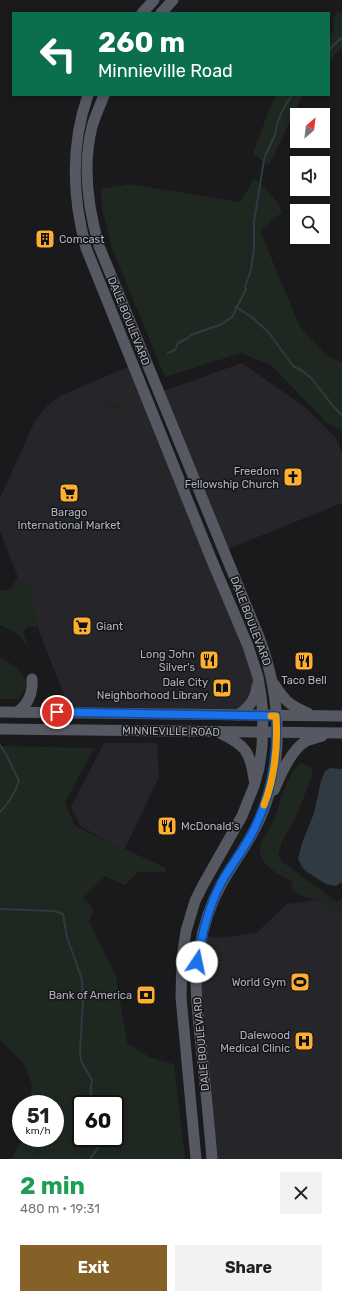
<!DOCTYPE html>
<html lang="en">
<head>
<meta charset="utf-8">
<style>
	body { margin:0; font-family:Rubik,sans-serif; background:#f2f2f2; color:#222; height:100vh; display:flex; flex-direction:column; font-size:15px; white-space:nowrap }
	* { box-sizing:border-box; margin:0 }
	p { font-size:13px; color:#767676 }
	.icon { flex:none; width:22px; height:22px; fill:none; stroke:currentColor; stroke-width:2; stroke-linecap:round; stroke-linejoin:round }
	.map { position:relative; height:1159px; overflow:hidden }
	.sheet { display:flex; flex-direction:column; background:#fff; flex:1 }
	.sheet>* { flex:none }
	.top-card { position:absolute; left:12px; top:12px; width:318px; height:84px; border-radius:0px; box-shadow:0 2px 6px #0003; background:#0b6e4f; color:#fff; overflow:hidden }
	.needle { width:26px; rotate:28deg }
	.buttons { position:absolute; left:290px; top:108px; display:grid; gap:8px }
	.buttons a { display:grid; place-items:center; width:40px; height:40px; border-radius:0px; background:#fff; box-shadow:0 2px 6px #0003; font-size:20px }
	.speed { position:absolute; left:12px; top:1095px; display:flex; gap:8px; font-size:20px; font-weight:700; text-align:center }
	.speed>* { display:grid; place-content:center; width:52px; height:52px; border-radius:50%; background:#fff; box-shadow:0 2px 6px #0003; line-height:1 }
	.speed small { font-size:10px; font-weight:400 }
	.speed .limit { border:2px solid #111; border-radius:6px; background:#fff; color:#111 }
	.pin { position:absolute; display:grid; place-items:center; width:34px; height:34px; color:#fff; margin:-17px; border:2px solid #fff; border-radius:50%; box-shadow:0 1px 4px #0007 }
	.me { position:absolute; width:44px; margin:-22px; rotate:11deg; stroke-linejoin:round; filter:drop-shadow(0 0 3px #0008) }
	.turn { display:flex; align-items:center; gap:14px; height:84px; padding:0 20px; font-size:18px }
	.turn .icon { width:52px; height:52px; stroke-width:2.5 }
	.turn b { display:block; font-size:28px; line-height:34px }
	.round { display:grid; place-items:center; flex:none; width:42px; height:42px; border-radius:0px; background:#f2f2f2 }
	.overview { display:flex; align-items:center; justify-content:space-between; height:68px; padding:0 20px }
	h1 { font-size:24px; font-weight:700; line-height:30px; color:#1e9e55 }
	.button { display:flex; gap:8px; margin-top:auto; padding:8px 20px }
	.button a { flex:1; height:46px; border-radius:0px; background:#856128; color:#fff; font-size:16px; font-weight:700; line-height:46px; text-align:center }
	.button a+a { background:#f2f2f2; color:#222 }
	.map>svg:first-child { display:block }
</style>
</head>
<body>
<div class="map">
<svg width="342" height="1159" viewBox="0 0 342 1159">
	<rect width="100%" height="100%" fill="#1a1a1d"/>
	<!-- built -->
	<g fill="#26262a">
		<path d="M242,363L306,408L336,438L342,453V503L223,551L158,393Z"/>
		<path d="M133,365L255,665L256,694L238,715L71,713L0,531V498L35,421L47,406L62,395Z"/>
		<path d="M104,743H157L159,777L124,850L80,826L71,807Z"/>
		<path d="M323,899L340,913L342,917V1159H212L196,978L202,936L219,938L256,933L287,904Z"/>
	</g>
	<!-- green -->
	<g fill="#1f2820" fill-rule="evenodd">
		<path d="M337,12L342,13V48L335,54L329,63V37L334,30L333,18Z"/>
		<path d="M277,95H303L269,165L253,154L270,107Z"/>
		<path d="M254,179C266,188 276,198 282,212L260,231L300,327L327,356L342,363V430L328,424L271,365L241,353L165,377L112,248L102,208L101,189L128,184L240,202Z"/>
		<path d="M104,399L123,406L124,409L121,411L104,404L103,401Z"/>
		<path d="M17,578L27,584L32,591L34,609L38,624L36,627H29L25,629L24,634L28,647L17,633L0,625V589L6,591L11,588Z"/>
		<path d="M0,657C17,667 37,681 18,699H0Z"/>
		<path d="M0,746L94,748L65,802L75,826L166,868V872H138L125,885L105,876L83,898L94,910L89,921L116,977L127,1043L151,1058L174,1064L185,1159H11L23,1138H55V1104H29L32,1085L25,1065L0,1040ZM81,1104H115V1138H81Z"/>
		<path d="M302,763L309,766L312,770V776L295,819L282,841L278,855L281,860L285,864L337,902L342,899V917L340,913L323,899C311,901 301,896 291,889L293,882C281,875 263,868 260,852C258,843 270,829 274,820C279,807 289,768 302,763Z"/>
	</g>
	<!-- water -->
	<path fill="#2f3a42" d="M330,768L342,769V882L336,886L326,884L307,872L302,867L298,859L302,843L314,813L321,781L325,771Z"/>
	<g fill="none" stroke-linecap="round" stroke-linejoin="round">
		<!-- stream -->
		<g stroke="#2f3a42" stroke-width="2">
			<path d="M329,50L342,37"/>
			<path d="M236,307L253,318L269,333L293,366L304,372L312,379L333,406L342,415"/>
			<path d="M168,353L175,350L178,343L188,338L191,335L222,324L232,317L246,289L245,287L251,270L254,248V222L264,160L266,154L275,135L277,124L283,109L292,95"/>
			<path d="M0,745L7,756L19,781C15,793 9,803 0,812"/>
			<path d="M0,909L54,911L63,914L67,938L82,979L83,1001L80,1050L81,1061L92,1080C90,1089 90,1096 93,1104"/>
			<path d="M90,1159L103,1141V1138"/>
		</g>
		<!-- major -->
		<g stroke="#565961" stroke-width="11">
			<path d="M142,13L154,0"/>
			<path d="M161,13L173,0"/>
			<path d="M88,95C70,146 72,196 86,248L210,556L248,646L258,677L261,696L263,715L262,747L259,768L254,786L242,816L203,885L195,901L186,931L182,958L181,997L196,1159"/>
			<path d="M104,95C100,106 95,116 92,127C82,167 88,208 99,246L259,637C283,701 286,776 251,836C242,852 231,867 222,883C210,904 203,927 199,951C193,982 198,1014 201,1045C205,1083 209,1121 212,1159"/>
			<path d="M274,684C285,701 289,705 308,713"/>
			<path d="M0,712L342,716"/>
			<path d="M17,712C29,704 33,693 32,679"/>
			<path d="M238,715C249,708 256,699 257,686"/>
			<path d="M0,729L342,733"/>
			<path d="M220,733C245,745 250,751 254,779"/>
			<path d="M274,790C281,774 291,750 306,741C311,739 316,738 322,736"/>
		</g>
	</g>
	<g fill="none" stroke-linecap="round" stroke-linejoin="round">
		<!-- route casing -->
		<g stroke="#114b97" stroke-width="10">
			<path id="route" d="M57,712L276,716C278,754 273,788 257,823C248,845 232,863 221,883C208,908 202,935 197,962"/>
		</g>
		<!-- route -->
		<use href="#route" stroke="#1a73e8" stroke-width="7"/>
		<!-- slow -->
		<path stroke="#f59e0b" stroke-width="7" d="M264,805C275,776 278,746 276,716H271"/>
	</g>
	<!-- icons -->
	<defs>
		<g id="building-square" transform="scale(1)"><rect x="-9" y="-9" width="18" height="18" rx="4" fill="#feaf30" stroke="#151518"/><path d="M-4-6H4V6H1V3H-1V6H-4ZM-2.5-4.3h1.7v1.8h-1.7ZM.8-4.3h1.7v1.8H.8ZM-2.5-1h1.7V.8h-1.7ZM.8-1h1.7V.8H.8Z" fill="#111"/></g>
		<g id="church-square" transform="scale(1)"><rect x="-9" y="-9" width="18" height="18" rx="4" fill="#feaf30" stroke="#151518"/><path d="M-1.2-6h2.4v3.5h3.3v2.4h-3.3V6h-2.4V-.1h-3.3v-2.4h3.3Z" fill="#111"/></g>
		<g id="supermarket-square" transform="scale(1)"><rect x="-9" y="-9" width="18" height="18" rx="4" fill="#feaf30" stroke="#151518"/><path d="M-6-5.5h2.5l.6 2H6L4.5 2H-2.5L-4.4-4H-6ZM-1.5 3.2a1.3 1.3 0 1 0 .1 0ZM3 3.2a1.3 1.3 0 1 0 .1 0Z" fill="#111"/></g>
		<g id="restaurant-square" transform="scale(1)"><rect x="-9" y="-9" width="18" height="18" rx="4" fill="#feaf30" stroke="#151518"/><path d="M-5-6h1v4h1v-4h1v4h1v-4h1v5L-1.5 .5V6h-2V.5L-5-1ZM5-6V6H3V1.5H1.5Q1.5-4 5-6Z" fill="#111"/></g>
		<g id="library-square" transform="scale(1)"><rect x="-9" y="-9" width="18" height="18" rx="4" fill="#feaf30" stroke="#151518"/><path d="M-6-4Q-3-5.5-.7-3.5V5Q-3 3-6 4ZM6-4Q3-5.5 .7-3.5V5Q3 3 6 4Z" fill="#111"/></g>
		<g id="stadium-square" transform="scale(1)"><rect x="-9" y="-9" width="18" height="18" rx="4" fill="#feaf30" stroke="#151518"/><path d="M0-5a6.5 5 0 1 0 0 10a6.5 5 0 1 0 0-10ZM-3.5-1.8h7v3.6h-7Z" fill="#111"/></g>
		<g id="bank-square" transform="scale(1)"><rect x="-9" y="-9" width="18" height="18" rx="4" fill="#feaf30" stroke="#151518"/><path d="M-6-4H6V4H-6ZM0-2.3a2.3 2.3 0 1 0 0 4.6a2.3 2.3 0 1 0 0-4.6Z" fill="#111"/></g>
		<g id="hospital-square" transform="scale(1)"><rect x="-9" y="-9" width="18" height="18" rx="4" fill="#feaf30" stroke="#151518"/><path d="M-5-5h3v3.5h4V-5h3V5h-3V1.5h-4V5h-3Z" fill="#111"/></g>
	</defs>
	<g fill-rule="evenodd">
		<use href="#building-square" x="45" y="239"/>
		<use href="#church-square" x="293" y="477"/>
		<use href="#supermarket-square" x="69" y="493"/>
		<use href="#supermarket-square" x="82" y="626"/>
		<use href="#restaurant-square" x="209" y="660"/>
		<use href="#restaurant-square" x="304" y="661"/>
		<use href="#library-square" x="222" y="688"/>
		<use href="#restaurant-square" x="167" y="826"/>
		<use href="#stadium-square" x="300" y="982"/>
		<use href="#bank-square" x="146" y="995"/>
		<use href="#hospital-square" x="304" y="1041"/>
	</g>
	<g text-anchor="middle" stroke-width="3" stroke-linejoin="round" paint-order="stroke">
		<!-- poi labels -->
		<g font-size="11" fill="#acb2bd" stroke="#151518" text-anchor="end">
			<text x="59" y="243" text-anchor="start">Comcast</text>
			<text x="279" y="475">Freedom<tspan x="279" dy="13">Fellowship Church</tspan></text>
			<text x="69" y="516" text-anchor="middle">Barago<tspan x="69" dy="13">International Market</tspan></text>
			<text x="96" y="630" text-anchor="start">Giant</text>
			<text x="195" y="658">Long John<tspan x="195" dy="13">Silver's</tspan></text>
			<text x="304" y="684" text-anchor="middle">Taco Bell</text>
			<text x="208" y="686">Dale City<tspan x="208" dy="13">Neighborhood Library</tspan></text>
			<text x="181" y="830" text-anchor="start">McDonald's</text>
			<text x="286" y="986">World Gym</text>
			<text x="132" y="999">Bank of America</text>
			<text x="290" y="1039">Dalewood<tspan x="290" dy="13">Medical Clinic</tspan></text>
		</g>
		<!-- street labels -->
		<g font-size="11" fill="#acb2bd" stroke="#151518">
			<text transform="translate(129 321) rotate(68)" y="4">DALE BOULEVARD</text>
			<text transform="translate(251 621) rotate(69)" y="4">DALE BOULEVARD</text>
			<text transform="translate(171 731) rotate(1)" y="4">MINNIEVILLE ROAD</text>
			<text transform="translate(201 1044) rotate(-95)" y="4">DALE BOULEVARD</text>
		</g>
	</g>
</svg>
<div class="buttons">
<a><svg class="needle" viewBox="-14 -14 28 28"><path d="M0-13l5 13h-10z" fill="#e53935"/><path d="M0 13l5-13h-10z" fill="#767676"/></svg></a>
<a><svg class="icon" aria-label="sound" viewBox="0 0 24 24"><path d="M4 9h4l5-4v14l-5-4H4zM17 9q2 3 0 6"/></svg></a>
<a><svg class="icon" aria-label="search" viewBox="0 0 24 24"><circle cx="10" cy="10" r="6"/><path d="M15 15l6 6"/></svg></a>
</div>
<div class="speed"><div>51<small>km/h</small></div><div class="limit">60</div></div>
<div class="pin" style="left:57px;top:712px;background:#d93025"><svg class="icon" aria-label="arrive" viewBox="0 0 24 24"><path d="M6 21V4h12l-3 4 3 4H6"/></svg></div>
<svg class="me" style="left:197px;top:962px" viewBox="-20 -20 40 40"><circle r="19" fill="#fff"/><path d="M0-13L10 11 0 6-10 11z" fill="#1a73e8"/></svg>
<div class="top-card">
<div class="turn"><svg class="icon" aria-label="left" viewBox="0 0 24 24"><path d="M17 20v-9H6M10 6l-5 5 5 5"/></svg><div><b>260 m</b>Minnieville Road</div></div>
</div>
</div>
<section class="sheet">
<div class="overview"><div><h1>2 min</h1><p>480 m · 19:31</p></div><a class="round"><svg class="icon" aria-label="close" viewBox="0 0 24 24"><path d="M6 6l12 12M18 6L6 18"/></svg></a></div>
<div class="button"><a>Exit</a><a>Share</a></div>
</section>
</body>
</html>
